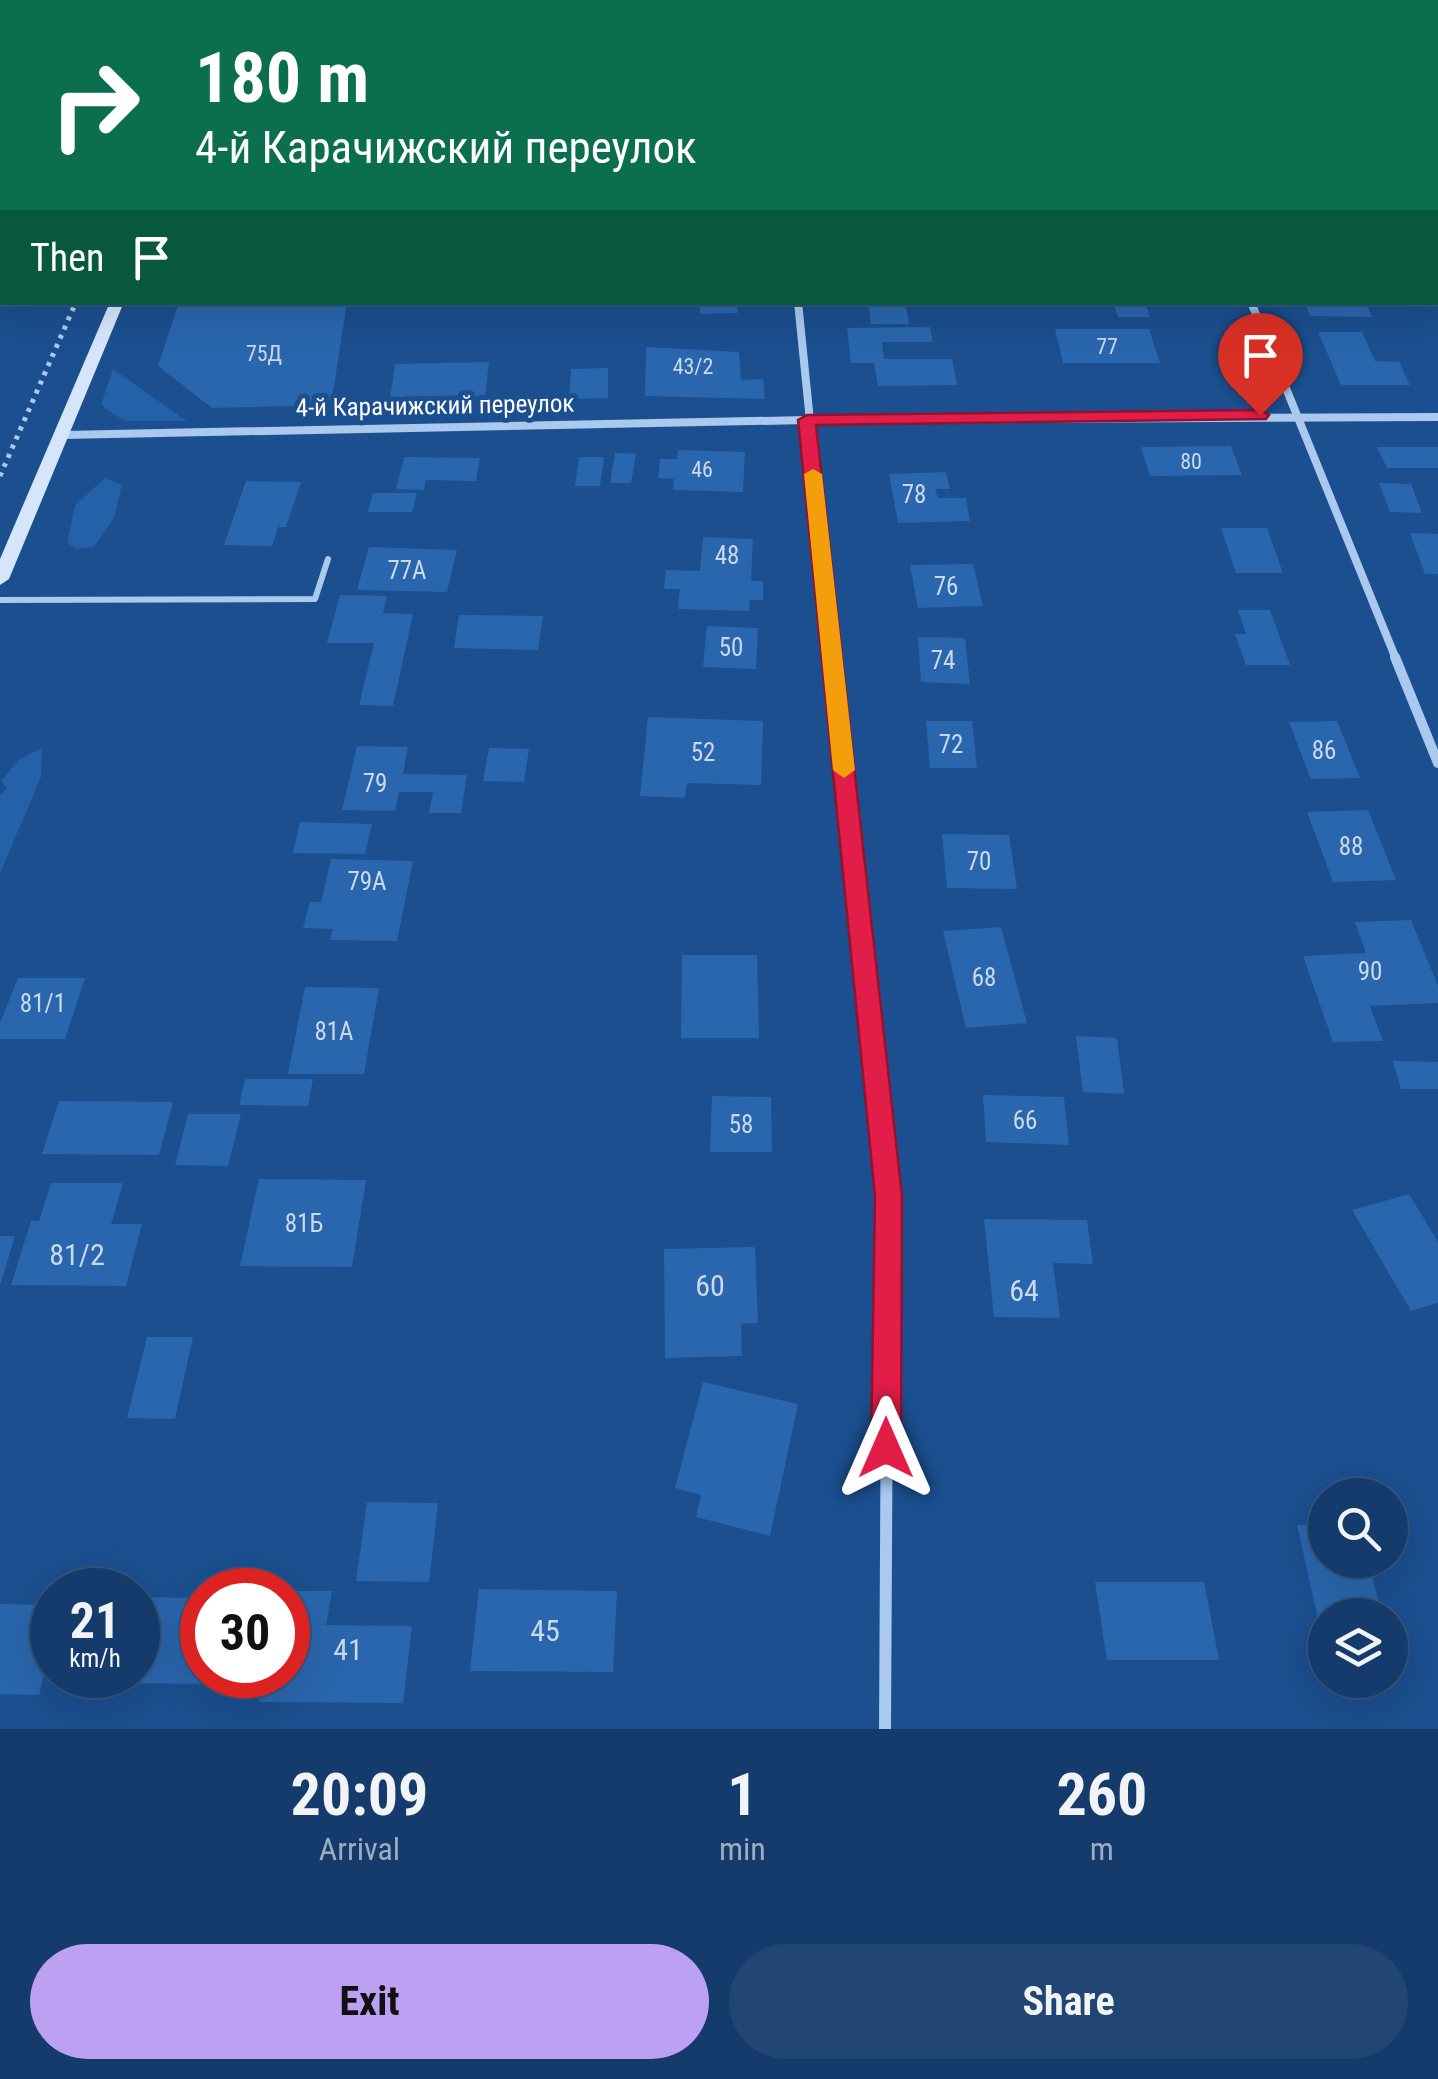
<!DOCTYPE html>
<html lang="en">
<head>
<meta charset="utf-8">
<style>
	body { margin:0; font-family:"Roboto Condensed",sans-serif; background:#214673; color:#f1f3f6; height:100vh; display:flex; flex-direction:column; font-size:38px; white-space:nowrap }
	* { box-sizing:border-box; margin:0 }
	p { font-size:32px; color:#9dadc1 }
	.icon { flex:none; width:55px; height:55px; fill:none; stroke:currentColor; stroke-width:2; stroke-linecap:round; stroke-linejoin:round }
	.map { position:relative; height:1729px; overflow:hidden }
	.details { display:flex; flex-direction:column; background:#143b6b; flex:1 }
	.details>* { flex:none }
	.top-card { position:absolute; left:0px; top:0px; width:1440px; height:305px; box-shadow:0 10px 40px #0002,0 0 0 2px #33557e; background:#0b6e4f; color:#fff; overflow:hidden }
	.buttons { position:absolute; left:1308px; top:1478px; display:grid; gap:20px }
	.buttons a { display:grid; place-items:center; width:100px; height:100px; border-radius:50%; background:#143b6b; box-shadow:0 10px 40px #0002,0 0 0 2px #33557e; font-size:50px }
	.speed { position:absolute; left:30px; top:1568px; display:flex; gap:20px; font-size:50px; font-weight:700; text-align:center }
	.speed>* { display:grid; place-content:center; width:130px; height:130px; border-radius:50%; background:#143b6b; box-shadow:0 10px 40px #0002,0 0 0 2px #33557e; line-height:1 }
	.speed small { font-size:25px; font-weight:400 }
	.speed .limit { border:15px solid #d22; background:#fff; color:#111 }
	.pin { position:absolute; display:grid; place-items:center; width:85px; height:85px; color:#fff; margin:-102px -42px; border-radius:50% 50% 50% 0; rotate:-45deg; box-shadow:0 0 10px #0007 }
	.pin .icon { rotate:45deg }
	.me { position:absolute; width:110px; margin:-55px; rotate:0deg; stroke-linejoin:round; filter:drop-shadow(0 0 8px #0008) }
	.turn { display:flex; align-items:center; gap:35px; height:210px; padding:0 30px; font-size:45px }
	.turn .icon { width:130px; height:130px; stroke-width:2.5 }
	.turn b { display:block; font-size:70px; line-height:85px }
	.then { display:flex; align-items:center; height:95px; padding:0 30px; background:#0003; gap:20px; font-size:38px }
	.eta { display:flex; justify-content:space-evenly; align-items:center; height:170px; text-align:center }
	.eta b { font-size:60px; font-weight:700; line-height:70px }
	.primary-button { display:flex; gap:20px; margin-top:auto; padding:20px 30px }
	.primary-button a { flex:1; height:115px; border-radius:60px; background:#bca0f2; color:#111; font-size:40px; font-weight:700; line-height:115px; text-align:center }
	.primary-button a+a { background:#214673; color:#f1f3f6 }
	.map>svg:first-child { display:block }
</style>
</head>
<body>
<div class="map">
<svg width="1438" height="1729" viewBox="0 0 1438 1729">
	<rect width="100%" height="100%" fill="#1b4f8f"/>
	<!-- green -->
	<g fill="#2461a8">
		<path d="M113,369L187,421H124L101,405Z"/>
		<path d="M105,478L122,485L114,518L94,547L77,549L67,543L75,505Z"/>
		<path d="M42,748L41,777L0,873V795L7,788L1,781L20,759Z"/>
	</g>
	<!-- building -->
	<g fill="#2a66ad">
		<path d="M179,302H347L331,405L212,408L158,366Z"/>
		<path d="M418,302H496V306L417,307Z"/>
		<path d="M699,302H737L738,313L700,314Z"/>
		<path d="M868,302H905L909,324H871Z"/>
		<path d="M1113,302H1145L1150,317H1118Z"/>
		<path d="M1305,302H1366L1372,317L1310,316Z"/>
		<path d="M930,327L933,342H882L884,359H952L957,385L878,386L874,363H851L847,328Z"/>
		<path d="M1055,329H1149L1160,363H1063Z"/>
		<path d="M1318,332H1362L1375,361L1399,362L1410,385H1341Z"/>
		<path d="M646,347L739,352L741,380L763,379L765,399L645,396Z"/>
		<path d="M489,362L485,396L390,398L395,364Z"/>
		<path d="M608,368V398L569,399L571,369Z"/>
		<path d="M1231,446L1242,475L1150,476L1141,447Z"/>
		<path d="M1377,447H1438V468H1387Z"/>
		<path d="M678,450L745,452L743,492L673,490L674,479L658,478L660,459H677Z"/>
		<path d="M615,453L636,454L631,483H610Z"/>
		<path d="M404,457L480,458L476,481L426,480L424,490L396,489Z"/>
		<path d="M579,457H604L600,486H575Z"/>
		<path d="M946,472L950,489H935L938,498H966L970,521L898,523L889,474Z"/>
		<path d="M246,481L301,482L286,527H278L272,546L224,545Z"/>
		<path d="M1379,483L1411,484L1422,513L1390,512Z"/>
		<path d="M373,493H417L412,512H368Z"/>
		<path d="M1221,528H1267L1283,573H1236Z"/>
		<path d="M1410,533L1438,534V574H1425Z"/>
		<path d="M703,537L753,539L751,581H763V600H750L749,611L678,609L680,589H664L666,570L700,571Z"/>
		<path d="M369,547L457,550L447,592L357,590Z"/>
		<path d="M973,564L983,606L918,608L910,565Z"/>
		<path d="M340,595L387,596L383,613L413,614L393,706L359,705L374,643H327Z"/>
		<path d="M1238,610H1270L1290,665H1246L1235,634H1246Z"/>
		<path d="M459,615L543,616L538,650L454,648Z"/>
		<path d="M707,626L758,628L756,669L703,667Z"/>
		<path d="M918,637L965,638L970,684L921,682Z"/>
		<path d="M648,717L763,721L761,785L687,783L685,798L640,796Z"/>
		<path d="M926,721H972L977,768H930Z"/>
		<path d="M1337,721L1360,778L1311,779L1289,722Z"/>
		<path d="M357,746L408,747L403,774L467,775L461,813H429L433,792H399L395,811L342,810Z"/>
		<path d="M489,748L529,749L524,782L483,781Z"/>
		<path d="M1368,810L1396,880L1333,882L1307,812Z"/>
		<path d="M300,822L372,824L365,854L293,853Z"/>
		<path d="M942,834L1009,835L1017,889L947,888Z"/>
		<path d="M331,859L413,861L397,941L330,940L333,929L303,928L310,902H321Z"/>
		<path d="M1411,920L1438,986V1003L1370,1006L1383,1041L1333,1042L1303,956L1366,953L1355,922Z"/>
		<path d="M1001,927L1027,1023L966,1028L943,931Z"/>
		<path d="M682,955H757L759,1038H681Z"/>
		<path d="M18,978H85L65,1039H0V1023Z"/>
		<path d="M305,987L379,988L364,1074H288Z"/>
		<path d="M1076,1036L1117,1038L1124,1094L1083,1092Z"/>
		<path d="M1393,1061L1438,1062V1089H1401Z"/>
		<path d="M245,1079H313L308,1106L239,1105Z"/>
		<path d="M983,1095L1064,1097L1069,1145L986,1142Z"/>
		<path d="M712,1096L771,1097L772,1152H710Z"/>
		<path d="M59,1101L173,1102L159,1155L42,1154Z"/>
		<path d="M188,1114H241L228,1166L175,1165Z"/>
		<path d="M259,1179L366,1180L352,1267L240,1266Z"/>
		<path d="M51,1183H123L111,1224H142L126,1286L11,1285L31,1221H39Z"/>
		<path d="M1409,1194L1438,1242V1303L1411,1311L1352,1210Z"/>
		<path d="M984,1219L1087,1220L1093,1264L1053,1263L1060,1318L994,1317Z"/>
		<path d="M0,1236H15L1,1283H0Z"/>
		<path d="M755,1247L758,1323L741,1324L742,1356L665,1358L664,1249Z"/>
		<path d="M147,1337H193L175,1419L127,1418Z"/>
		<path d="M703,1382L798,1404L770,1536L696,1517L701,1495L675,1488Z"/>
		<path d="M367,1502L438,1503L429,1582L356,1581Z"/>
		<path d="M1297,1525H1325V1560H1368L1382,1615H1325L1323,1641Z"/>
		<path d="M1095,1582H1204L1219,1660H1107Z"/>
		<path d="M479,1589L617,1591L613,1672L470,1671Z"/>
		<path d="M288,1591H332L326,1625L412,1626L403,1703L259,1702L263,1675H288Z"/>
		<path d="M138,1597L202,1598V1675H224L223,1684L91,1683L93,1675H138Z"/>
		<path d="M0,1604L52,1605V1642L39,1695L0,1694Z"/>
	</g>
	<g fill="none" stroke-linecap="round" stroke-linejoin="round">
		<!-- path -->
		<path stroke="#a9c9ee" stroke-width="5" stroke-dasharray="4 6" stroke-linecap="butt" d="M0,476L76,302"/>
		<!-- lane -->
		<path stroke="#a9c9ee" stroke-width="6" d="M0,600L315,599L328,559"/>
		<!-- street-far2 -->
		<g stroke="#a9c9ee" stroke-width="8">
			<path d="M798,302L834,659"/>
			<path d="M1251,302L1396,659"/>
			<path d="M64,435L807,420L1438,417"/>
		</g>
		<!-- street-far1 -->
		<g stroke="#a9c9ee" stroke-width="10">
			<path d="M834,657L881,1130"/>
			<path d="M1395,657L1438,763"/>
		</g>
		<!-- street -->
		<path stroke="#a9c9ee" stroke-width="12" d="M881,1127L888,1196L885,1729"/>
		<!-- secondary -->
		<path fill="#d6e6fa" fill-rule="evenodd" d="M110,302H124L9,579L0,585V559Z"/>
	</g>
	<!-- route -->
	<path fill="#e11d48" stroke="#92132f" stroke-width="2.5" d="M1260,410L1269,415L1266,419L816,425L902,1196L901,1448L897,1459L886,1463L876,1459L871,1448L875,1196L798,420L807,415Z"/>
	<!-- slow -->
	<path fill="#f59e0b" d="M813,469L822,474L855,770L844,778L833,770L804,474Z"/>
	<g text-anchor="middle" stroke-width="10" stroke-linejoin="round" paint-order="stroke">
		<!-- far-number labels -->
		<g font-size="22" fill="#cad9ea">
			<text x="1107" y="354">77</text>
			<text x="264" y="361">75Д</text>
			<text x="693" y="374">43/2</text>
			<text x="1191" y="469">80</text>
			<text x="702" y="477">46</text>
		</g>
		<!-- far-street labels -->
		<g font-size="25" fill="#fff" stroke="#1b4f8f">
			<text transform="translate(435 405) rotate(-1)" y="9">4-й Карачижский переулок</text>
		</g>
		<!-- number labels -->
		<g font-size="25" fill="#cad9ea">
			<text x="914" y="503">78</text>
			<text x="727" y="564">48</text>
			<text x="407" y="579">77А</text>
			<text x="946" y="595">76</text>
			<text x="731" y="656">50</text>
			<text x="943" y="669">74</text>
			<text x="951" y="753">72</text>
			<text x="1324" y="759">86</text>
			<text x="703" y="761">52</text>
			<text x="375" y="792">79</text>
			<text x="1351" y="855">88</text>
			<text x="979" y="870">70</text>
			<text x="367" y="890">79А</text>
			<text x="1370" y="980">90</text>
			<text x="984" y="986">68</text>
			<text x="43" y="1012">81/1</text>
			<text x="334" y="1040">81А</text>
			<text x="1025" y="1129">66</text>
			<text x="741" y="1133">58</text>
			<text x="304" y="1232">81Б</text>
		</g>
		<!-- near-number labels -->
		<g font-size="30" fill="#cad9ea">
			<text x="77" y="1265">81/2</text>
			<text x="710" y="1296">60</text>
			<text x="1024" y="1301">64</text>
			<text x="545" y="1641">45</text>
			<text x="348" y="1660">41</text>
		</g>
	</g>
</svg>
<div class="buttons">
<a><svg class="icon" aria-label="search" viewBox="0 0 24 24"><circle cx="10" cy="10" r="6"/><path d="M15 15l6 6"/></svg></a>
<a><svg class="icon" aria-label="layers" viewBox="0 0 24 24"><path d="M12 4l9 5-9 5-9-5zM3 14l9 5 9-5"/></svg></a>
</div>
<div class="speed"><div>21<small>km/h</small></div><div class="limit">30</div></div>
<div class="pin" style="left:1260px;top:415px;background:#d93025"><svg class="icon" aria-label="arrive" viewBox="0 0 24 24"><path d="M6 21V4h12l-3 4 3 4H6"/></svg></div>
<svg class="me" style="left:886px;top:1448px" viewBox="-20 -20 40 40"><path d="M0-17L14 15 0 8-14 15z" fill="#e11d48" stroke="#fff" stroke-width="4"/></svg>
<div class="top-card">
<div class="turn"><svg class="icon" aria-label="right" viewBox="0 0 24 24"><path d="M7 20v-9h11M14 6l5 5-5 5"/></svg><div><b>180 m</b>4-й Карачижский переулок</div></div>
<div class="then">Then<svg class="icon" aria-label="arrive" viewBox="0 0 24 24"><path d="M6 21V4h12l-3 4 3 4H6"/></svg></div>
</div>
</div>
<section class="details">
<div class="eta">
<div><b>20:09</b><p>Arrival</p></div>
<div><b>1</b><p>min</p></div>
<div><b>260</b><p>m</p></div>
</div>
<div class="primary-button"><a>Exit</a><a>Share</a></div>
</section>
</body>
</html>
